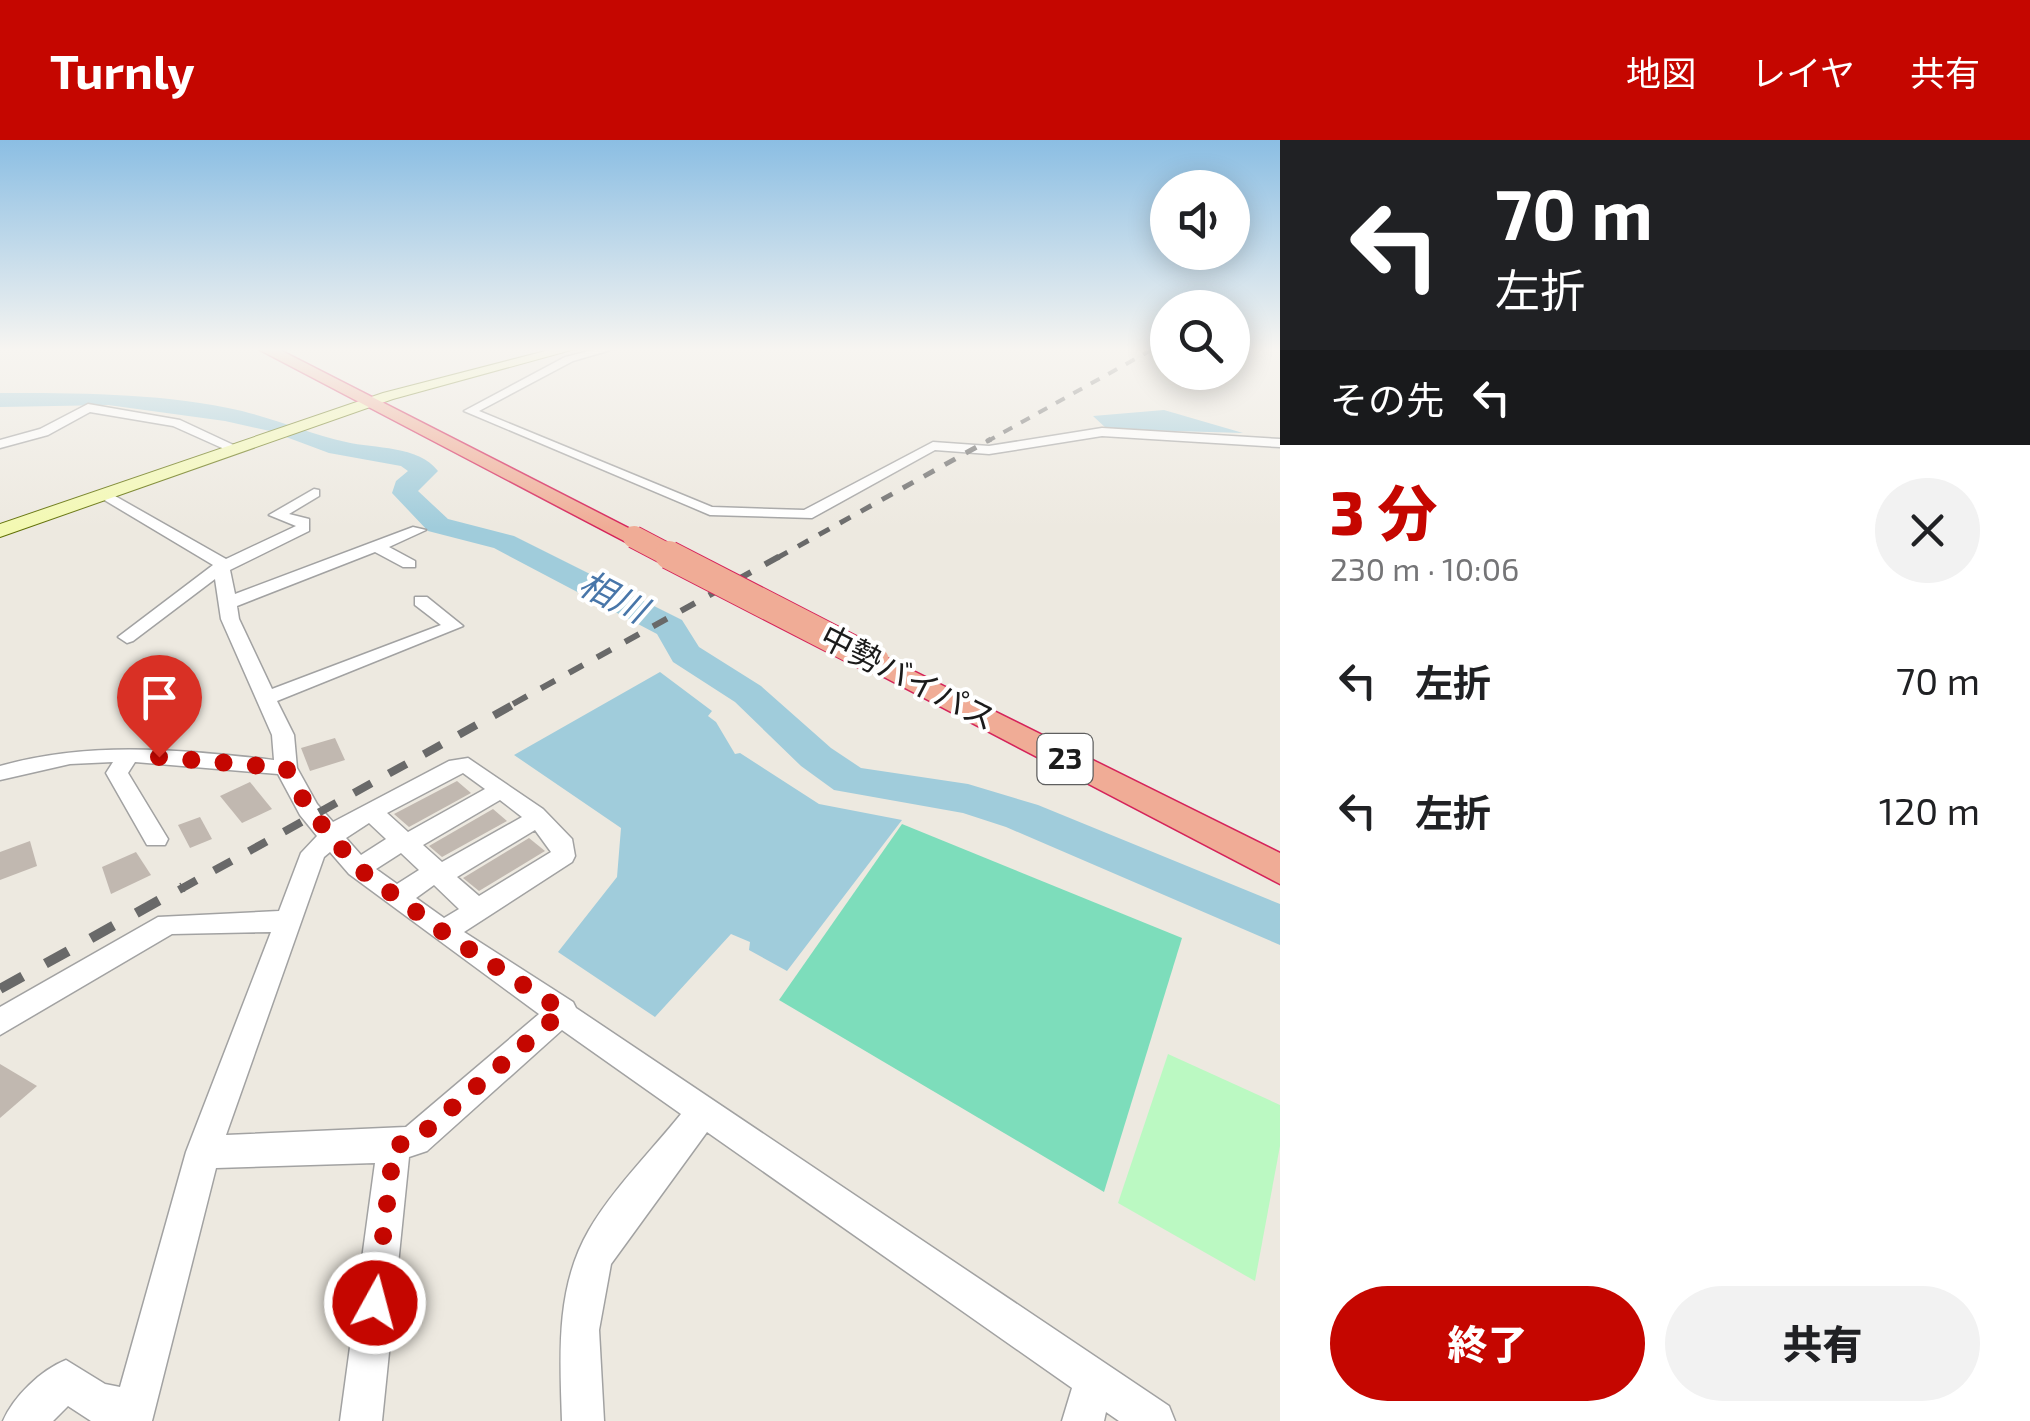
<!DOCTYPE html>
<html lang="ja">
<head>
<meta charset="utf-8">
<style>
	body { margin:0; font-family:"Exo 2","Noto Sans JP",sans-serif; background:#f2f2f2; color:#202124; height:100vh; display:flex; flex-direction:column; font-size:38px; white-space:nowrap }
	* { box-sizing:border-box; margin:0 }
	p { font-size:32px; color:#757577 }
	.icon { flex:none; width:55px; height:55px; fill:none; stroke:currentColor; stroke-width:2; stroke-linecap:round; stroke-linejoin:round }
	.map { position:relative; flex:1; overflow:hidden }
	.drawer { display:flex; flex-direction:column; background:#fff; width:750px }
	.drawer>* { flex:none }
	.top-card { background:#202124; color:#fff; overflow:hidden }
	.controls { position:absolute; left:1150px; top:30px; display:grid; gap:20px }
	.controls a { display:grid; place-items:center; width:100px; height:100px; border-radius:50%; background:#fff; box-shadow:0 5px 25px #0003; font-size:50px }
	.pin { position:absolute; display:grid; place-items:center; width:85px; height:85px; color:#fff; margin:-102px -42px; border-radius:50% 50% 50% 0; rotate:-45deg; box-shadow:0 0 10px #0007 }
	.pin .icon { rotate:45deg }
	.me { position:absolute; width:110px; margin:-55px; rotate:7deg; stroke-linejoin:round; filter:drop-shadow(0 0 8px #0008) }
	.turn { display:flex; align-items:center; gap:35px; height:210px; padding:0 50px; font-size:45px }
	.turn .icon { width:130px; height:130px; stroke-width:2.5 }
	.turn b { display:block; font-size:70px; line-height:85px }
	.then { display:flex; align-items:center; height:95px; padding:0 50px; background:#0003; gap:20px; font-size:38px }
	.round { display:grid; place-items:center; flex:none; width:105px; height:105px; border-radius:52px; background:#f2f2f2 }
	.summary { display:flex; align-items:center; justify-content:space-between; height:170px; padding:0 50px }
	h1 { font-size:60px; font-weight:800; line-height:75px; color:#c50600 }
	.button { display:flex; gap:20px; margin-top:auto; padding:20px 50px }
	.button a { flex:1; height:115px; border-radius:60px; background:#c50600; color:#fff; font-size:40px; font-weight:800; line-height:115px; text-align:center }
	.button a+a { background:#f2f2f2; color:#202124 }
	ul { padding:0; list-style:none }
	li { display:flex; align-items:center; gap:30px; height:130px; padding:0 50px }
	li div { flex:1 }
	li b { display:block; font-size:38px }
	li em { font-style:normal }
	header { display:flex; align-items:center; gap:60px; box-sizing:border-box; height:140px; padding:0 50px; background:#c50600; color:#fff }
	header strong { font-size:48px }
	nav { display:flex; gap:55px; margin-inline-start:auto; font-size:35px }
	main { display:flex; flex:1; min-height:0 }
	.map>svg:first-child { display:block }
</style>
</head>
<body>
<header>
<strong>Turnly</strong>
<nav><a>地図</a><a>レイヤ</a><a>共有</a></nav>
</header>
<main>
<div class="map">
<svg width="1280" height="1281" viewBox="0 0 1280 1281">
	<rect width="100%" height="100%" fill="#ede9e0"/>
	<!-- park -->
	<path fill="#bbf9c2" d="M1168,914L1280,965V1006L1255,1141L1118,1063Z"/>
	<!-- pitch -->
	<path fill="#7dddbb" d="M902,684L1182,798L1104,1052L779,860Z"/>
	<!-- water -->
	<g fill="#a0ccdb">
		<path d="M1164,270L1243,293L1107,289L1093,276Z"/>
		<path d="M660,532L712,571L708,576L716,582L735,614L740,613L819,664L902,680L787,831L749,810L750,802L731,794L655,877L558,812L617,737L621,688L514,615Z"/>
	</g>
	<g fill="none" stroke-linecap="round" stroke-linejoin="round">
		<!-- river -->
		<path fill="#a0ccdb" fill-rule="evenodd" d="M0,253C77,253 153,253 228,268C269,276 306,293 346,302C375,309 418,305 438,331L418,351L448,379L514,396L682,480L699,507L761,546L831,608L861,628L968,644L1038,665L1280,764V805L1006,687L963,673L834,650L801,626L735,562L673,522L657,494L494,408L428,391L392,353L396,341L408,331L401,326L329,313L270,291L225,281L108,265L0,267Z"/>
	</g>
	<!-- building -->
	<g fill="#c1b8b0">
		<path d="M335,598L345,620L310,631L301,608Z"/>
		<path d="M457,641L471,653L409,687L394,674Z"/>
		<path d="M250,642L272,669L242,683L220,656Z"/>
		<path d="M493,669L507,681L442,717L429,706Z"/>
		<path d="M200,677L212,699L190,708L178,685Z"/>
		<path d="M529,698L545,711L479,751L463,738Z"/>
		<path d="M30,701L37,726L0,740V712Z"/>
		<path d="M136,712L151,735L111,754L102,727Z"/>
		<path d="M0,924L37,946L0,978Z"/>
	</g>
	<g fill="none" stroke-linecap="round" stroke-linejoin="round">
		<!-- minor casing -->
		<g stroke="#a2a2a2" stroke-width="3">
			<g id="minor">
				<path d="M598,209H614L573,221L479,271L712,367L804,370L933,302L989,306L1102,288L1280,299V307L1102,296L989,314L935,310L812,378L710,375L464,271L565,217Z"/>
				<path d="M88,264L180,280L242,309L231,312L173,286L90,272L48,295L0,308V300L40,289Z"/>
				<path d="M314,349L319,350V356L289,374L309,379V391L230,430L235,454L413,387L426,390L389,407L415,421V427H403L375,412L237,466L239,479L272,549L441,485L415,465V457H427L463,486L277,561L294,595L297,628L317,664L333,682L449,621L468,618L543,669L572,699L575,716L572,722L464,792L573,862L576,868L1169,1266L1175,1281H1119L1106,1272L1104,1281H1062L1072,1248L707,992L611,1124L599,1190L604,1281H562C560,1217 555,1148 589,1090C612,1050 652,1010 681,974L562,890L427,1011L409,1017L382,1281H340L375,1023L216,1028L152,1281H91L68,1266L53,1281H3C14,1256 41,1230 66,1220L105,1244L120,1247L186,1012L271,792L172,794L0,895V867L158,777L279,771L301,713L317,696L300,675L278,634L135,622L128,633L168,699L165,705H147L106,633L113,622L70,624L0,640V626C92,600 181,610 274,620L272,595L221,479L215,439L133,501L127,503L118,497L213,425L96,355L108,352L226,419L296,386L269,375ZM463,633L485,649L408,692L387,673ZM500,660L522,677L442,722L423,705ZM369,683L386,699L361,715L346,698ZM535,690L551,712L479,756L457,737ZM330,712L349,734L539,874L406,987L226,995L324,717ZM401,713L419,730L397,744L376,729ZM434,745L459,769L444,778L416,758Z"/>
			</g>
		</g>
		<!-- secondary casing -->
		<g stroke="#606f05" stroke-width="2">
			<path id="secondary" d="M553,209H575L393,259L0,397V384L383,253Z"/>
		</g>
		<!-- trunk casing -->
		<g stroke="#d5235a" stroke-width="3">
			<g id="trunk">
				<path d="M258,209H278L646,397L634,404L626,402Z"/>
				<path d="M875,512L1280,713V744L865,527L860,521L865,515Z"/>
			</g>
		</g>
		<!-- minor -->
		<use href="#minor" fill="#fff" fill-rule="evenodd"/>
		<!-- secondary -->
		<use href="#secondary" fill="#f3f9b2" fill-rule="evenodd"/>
		<!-- trunk -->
		<use href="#trunk" fill="#f0ac96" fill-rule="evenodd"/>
		<!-- rail-far4 -->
		<path stroke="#696969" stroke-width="4" stroke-dasharray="10 10" stroke-linecap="butt" d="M986,302L1153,209"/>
		<!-- rail-far3 -->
		<path stroke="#696969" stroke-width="5" stroke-dasharray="12 12" stroke-linecap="butt" d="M777,418L991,299"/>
		<!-- rail-far2 -->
		<path stroke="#696969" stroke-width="6" stroke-dasharray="16 16" stroke-linecap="butt" d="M513,564L782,415"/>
		<!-- rail-far1 -->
		<path stroke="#696969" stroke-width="8" stroke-dasharray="20 20" stroke-linecap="butt" d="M179,750L518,562"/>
		<!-- rail -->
		<path stroke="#696969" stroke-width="10" stroke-dasharray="26 26" stroke-linecap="butt" d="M0,849L183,747"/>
		<!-- trunk-bridge-far1 casing -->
		<g stroke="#d5235a" stroke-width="24" stroke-linecap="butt">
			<path id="trunk-bridge-far1" d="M634,397L674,418"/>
		</g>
		<!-- trunk-bridge casing -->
		<g stroke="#d5235a" stroke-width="30" stroke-linecap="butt">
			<path id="trunk-bridge" d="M669,415L875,521"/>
		</g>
		<!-- trunk-bridge-far1 -->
		<use href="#trunk-bridge-far1" stroke="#f0ac96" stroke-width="22"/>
		<!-- trunk-bridge -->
		<use href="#trunk-bridge" stroke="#f0ac96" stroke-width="28"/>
	</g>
	<!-- sky -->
	<linearGradient id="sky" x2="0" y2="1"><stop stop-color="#8bbee3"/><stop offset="0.54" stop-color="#f7f5f1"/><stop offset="1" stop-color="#f7f5f1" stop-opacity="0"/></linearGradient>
	<rect width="1280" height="388" fill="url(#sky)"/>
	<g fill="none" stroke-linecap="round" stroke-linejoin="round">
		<!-- route -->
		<path stroke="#c50600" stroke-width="18" stroke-dasharray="0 32.4" d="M159,617L286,628L308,668L358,728L443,792L563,871L415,1000L394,1006L375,1163"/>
	</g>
	<g text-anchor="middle" stroke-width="8" stroke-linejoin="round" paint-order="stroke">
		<!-- shield labels -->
		<rect fill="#fff" stroke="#5f5f5f" stroke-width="2.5" x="1037.5" y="594" width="55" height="50" rx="8"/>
		<g font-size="30" font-weight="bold" fill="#1b1b1b">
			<text x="1065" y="629">23</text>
		</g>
		<!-- street labels -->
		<g font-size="32" fill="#1b1b1b" stroke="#fff">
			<text transform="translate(908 538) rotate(27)" y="11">中勢バイパス</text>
		</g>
		<!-- water labels -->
		<g font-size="35" font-style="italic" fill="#4876a9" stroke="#fff">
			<text transform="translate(613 457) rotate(27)" y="12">相川</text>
		</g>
	</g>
</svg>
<div class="controls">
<a><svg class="icon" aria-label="sound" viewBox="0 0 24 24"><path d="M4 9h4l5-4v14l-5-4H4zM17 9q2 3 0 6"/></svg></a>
<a><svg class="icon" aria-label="search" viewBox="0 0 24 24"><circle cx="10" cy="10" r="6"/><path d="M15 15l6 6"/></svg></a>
</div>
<div class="pin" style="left:159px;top:617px;background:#d93025"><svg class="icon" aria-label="arrive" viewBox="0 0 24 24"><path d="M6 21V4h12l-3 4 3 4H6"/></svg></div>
<svg class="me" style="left:375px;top:1163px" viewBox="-20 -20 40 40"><circle r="17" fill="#c50600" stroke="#fff" stroke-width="3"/><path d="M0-11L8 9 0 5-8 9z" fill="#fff"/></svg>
</div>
<section class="drawer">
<div class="top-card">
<div class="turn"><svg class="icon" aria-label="left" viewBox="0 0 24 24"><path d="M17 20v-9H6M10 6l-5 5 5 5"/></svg><div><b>70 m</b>左折</div></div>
<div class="then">その先<svg class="icon" aria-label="left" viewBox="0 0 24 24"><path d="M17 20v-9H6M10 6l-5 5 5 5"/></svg></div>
</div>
<div class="summary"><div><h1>3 分</h1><p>230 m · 10:06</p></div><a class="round"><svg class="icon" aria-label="close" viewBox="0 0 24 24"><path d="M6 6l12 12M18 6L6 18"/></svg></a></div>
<ul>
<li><svg class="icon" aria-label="left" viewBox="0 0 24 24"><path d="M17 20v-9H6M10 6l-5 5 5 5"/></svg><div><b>左折</b></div><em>70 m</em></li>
<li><svg class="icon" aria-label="left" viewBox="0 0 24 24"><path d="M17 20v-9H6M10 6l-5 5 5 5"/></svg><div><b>左折</b></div><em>120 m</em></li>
</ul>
<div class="button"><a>終了</a><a>共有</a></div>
</section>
</main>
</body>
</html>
